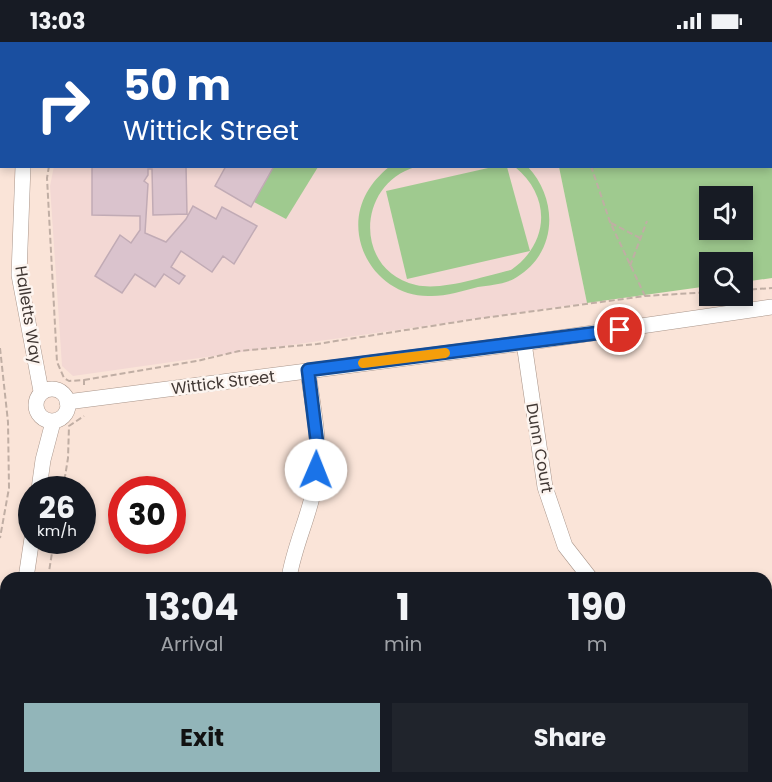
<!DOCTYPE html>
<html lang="en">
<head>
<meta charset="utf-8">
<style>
	body { margin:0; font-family:Poppins,sans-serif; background:#20242c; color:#f1f3f6; height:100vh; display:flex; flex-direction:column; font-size:22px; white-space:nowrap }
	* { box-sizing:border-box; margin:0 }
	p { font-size:20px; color:#9ea1a6 }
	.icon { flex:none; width:33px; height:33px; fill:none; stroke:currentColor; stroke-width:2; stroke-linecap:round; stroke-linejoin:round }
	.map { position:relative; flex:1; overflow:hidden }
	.side { position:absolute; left:0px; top:530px; width:772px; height:212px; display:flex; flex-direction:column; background:#171b24; border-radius:18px 18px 0 0; box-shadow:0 3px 9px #0003 }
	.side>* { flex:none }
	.top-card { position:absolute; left:0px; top:0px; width:772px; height:126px; box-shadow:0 3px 9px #0003; background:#1a4fa0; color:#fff; overflow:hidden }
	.controls { position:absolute; left:699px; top:144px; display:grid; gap:12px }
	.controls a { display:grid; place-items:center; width:54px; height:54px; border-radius:0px; background:#171b24; box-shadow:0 3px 9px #0003; font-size:30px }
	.speed { position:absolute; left:18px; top:434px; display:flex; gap:12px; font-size:30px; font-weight:700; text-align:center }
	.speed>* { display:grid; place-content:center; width:78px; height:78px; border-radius:50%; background:#171b24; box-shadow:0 3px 9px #0003; line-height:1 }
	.speed small { font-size:15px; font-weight:400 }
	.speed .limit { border:9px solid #d22; background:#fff; color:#111 }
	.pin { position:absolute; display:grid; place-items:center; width:51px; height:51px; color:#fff; margin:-26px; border:3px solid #fff; border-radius:50%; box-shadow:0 2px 6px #0007 }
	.me { position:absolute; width:66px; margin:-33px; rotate:1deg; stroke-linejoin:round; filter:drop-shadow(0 0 4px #0008) }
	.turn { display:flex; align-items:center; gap:21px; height:126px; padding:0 24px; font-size:27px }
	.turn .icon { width:78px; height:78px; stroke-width:2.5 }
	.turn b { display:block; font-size:42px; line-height:51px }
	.eta { display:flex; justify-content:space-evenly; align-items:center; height:102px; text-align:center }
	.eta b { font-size:36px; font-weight:700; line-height:42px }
	.cta { display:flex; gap:12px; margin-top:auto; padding:12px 24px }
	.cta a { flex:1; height:69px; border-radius:0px; background:#92b5b9; color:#111; font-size:24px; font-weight:700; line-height:69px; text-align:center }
	.cta a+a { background:#20242c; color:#f1f3f6 }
	.status { display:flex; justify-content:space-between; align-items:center; height:42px; padding:0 30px; background:#171b24; direction:ltr }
	.status svg { height:16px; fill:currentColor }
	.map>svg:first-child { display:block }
</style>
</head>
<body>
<div class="status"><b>13:03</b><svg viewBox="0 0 49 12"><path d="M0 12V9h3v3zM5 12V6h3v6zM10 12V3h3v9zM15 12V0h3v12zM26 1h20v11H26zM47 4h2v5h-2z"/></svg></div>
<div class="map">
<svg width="772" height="740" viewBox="0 0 772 740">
	<rect width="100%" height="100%" fill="#fae4d8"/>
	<!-- education -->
	<path fill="#f3d8d4" d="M54,124L559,125L587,261L73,334L62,324L50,144Z"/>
	<!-- green -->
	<g fill="#9fca8f" fill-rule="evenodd">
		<path d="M556,0H772V236L743,240L742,220H710L709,244L587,261L559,125L771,124V2L555,1ZM710,154H742V188H710Z"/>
		<path d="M497,124L507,125L530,209L407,237L386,149Z"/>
		<path d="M273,125H318L286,177L252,159Z"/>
		<path d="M389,125H415C356,143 354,229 416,243C443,249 484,234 511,228C550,201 551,154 515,125H528C558,157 558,210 517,235C507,242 490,243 478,245C462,249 444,255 428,254C393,254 364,227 359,193C355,165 368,142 389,125Z"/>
	</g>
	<!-- building -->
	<g fill="#dac3cd" stroke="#c1abb5" stroke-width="1.5">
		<path d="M139,124H186L187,172L153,173L152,127H148V133L144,139L148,142L145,191L166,200L186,177L193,164L216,177L222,165L257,184L234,222L223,214L212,230L181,209L171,225L185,234L179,242L164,232L155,245L135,232L122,251L95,234L120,193L131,201L140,188V174L92,173V125Z"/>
		<path d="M226,124H274L251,165L215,144Z"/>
		<path d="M175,735H189L191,739L200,735L202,740H177Z"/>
	</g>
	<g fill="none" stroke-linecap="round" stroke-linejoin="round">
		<!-- minor casing -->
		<g stroke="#a9958a" stroke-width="16">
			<g id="minor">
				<path d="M49,2V0"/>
				<path d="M23,124L19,233L41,349"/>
				<path d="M524,301L545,445L565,504L590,536"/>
				<circle cx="52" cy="363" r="16"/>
				<path d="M67,360L524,301L772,265"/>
				<path d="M39,447L43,418L53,380"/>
				<path d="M26,536L32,496"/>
				<path d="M289,536C294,505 308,477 314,447C323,408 313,368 308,329"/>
				<path d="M0,606L6,593"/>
				<path d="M411,735L415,740"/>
				<path d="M700,735L703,740"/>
				<path d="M340,740L350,735"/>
			</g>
		</g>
		<!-- path -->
		<g stroke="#c0aea4" stroke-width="2" stroke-dasharray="6 3" stroke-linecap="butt">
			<path d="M12,2V0"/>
			<path d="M75,2L76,0"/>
			<path d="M584,2V0"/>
			<path d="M0,43L2,37"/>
			<path d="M0,107H2"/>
			<path d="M49,124L47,136L57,320L64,336L69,339L84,338V343"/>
			<path d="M591,124L610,180L645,254"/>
			<path d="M611,181L640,196"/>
			<path d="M630,224L647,179"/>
			<path d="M742,248L772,246"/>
			<path d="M0,306L8,380L9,446L0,496"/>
			<path d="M84,338L197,319L239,309L317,302L476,277L645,254L710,250"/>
			<path d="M63,447L68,416L69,384L84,374"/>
			<path d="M48,536L54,498"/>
			<path d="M0,671L6,658"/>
		</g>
		<!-- minor -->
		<use href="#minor" stroke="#fff" stroke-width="15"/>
	</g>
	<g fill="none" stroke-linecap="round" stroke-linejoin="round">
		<!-- route casing -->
		<g stroke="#114b97" stroke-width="15">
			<path id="route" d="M316,428L318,409L308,328L620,288"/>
		</g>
		<!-- route -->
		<use href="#route" stroke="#1a73e8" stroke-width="10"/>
		<!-- slow -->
		<path stroke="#f59e0b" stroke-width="10" d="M363,321L445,311"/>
	</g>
	<g text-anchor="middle" stroke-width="5" stroke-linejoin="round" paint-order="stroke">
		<!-- street labels -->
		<g font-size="16" fill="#403733" stroke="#fdf5f0">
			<text transform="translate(29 273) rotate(81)" y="6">Halletts Way</text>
			<text transform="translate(223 340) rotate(-7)" y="6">Wittick Street</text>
			<text transform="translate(540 406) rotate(80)" y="6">Dunn Court</text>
		</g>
	</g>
</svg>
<div class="controls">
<a><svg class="icon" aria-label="sound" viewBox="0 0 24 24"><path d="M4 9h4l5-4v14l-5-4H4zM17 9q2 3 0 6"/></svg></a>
<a><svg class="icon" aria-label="search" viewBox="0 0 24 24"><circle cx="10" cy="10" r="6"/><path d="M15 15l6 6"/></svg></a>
</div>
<div class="speed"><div>26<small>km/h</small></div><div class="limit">30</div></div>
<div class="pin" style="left:620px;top:288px;background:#d93025"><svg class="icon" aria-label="arrive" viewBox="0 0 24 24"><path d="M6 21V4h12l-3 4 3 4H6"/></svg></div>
<svg class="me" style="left:316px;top:428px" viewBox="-20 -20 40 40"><circle r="19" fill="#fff"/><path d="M0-13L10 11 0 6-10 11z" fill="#1a73e8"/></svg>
<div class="top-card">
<div class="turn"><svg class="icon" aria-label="right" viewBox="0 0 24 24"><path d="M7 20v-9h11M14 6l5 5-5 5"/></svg><div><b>50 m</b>Wittick Street</div></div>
</div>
<section class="side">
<div class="eta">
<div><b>13:04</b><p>Arrival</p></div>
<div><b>1</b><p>min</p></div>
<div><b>190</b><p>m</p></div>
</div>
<div class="cta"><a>Exit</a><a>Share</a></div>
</section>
</div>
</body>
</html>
